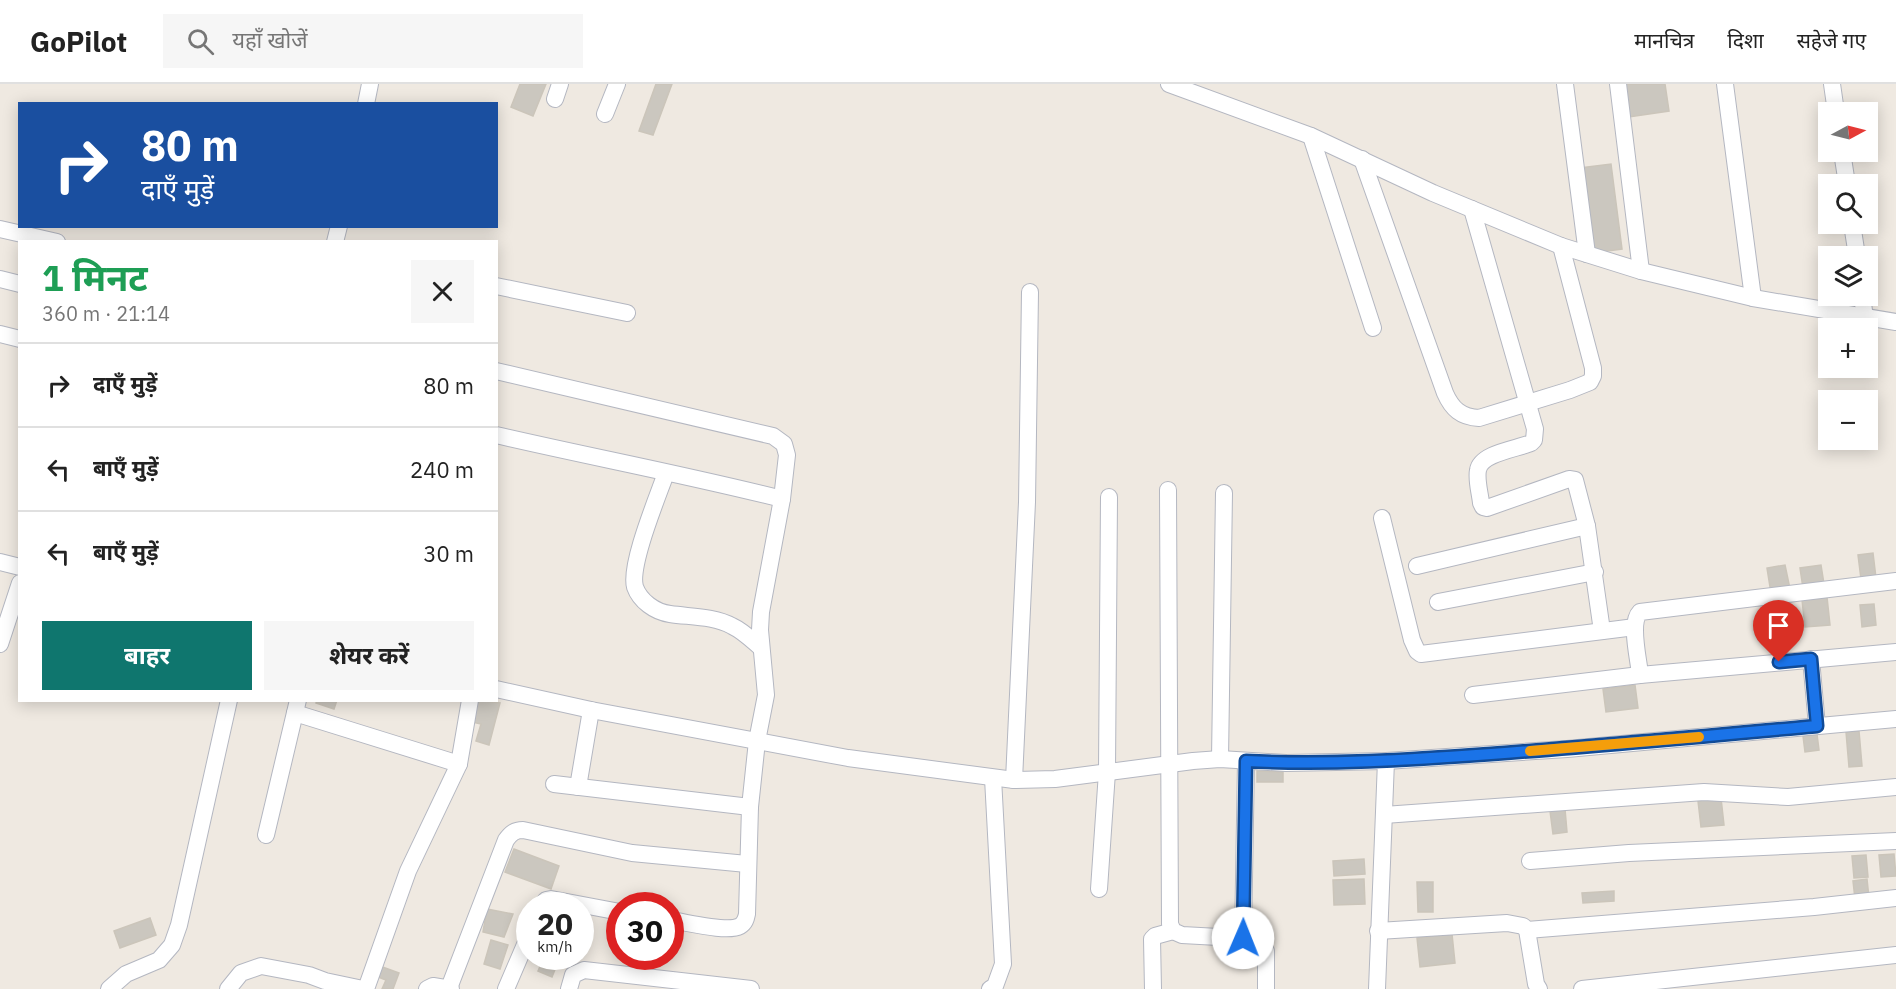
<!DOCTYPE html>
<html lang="hi">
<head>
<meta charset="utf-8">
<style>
	body { margin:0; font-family:"IBM Plex Sans","Noto Sans Devanagari",sans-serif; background:#f6f6f6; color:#222; height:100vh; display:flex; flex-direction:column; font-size:22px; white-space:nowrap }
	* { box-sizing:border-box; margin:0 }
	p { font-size:20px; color:#767676 }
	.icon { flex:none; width:33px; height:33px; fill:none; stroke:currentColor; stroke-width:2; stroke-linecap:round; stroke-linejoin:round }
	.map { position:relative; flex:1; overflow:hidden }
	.details { position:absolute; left:18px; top:156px; width:480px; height:462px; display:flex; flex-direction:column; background:#fff; border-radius:0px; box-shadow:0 3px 15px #0003 }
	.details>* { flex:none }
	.hud { position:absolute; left:18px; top:18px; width:480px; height:126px; border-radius:0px; box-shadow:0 3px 15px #0003; background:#1a4fa0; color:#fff; overflow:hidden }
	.needle { width:39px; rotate:83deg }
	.buttons { position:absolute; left:1818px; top:18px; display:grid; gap:12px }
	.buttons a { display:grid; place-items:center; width:60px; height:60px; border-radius:0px; background:#fff; box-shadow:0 3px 15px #0003; font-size:30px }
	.speed { position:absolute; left:516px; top:808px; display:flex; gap:12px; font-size:30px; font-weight:700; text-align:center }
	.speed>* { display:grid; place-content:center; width:78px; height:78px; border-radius:50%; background:#fff; box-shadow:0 3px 15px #0003; line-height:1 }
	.speed small { font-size:15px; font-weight:400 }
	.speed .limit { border:9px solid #d22; background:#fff; color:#111 }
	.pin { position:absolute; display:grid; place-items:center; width:51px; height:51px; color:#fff; margin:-62px -26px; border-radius:50% 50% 50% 0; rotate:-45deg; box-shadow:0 0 6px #0007 }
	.pin .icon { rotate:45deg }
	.me { position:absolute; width:66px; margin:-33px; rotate:1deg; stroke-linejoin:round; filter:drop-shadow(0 0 4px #0008) }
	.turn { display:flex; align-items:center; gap:21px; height:126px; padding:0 24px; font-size:27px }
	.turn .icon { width:78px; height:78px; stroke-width:2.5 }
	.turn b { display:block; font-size:42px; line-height:51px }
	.round { display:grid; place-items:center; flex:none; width:63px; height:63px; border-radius:0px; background:#f6f6f6 }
	.summary { display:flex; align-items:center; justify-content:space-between; height:102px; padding:0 24px }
	h1 { font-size:36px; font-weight:700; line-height:45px; color:#1e9e55 }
	.action { display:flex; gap:12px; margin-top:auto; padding:12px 24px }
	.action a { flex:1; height:69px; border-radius:0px; background:#0f766e; color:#fff; font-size:24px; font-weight:700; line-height:69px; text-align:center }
	.action a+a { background:#f6f6f6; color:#222 }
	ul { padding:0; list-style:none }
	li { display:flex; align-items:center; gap:18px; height:84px; padding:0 24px; border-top:2px solid #e0e0e0 }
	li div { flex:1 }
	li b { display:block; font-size:22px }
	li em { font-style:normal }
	header { display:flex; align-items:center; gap:36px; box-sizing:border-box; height:84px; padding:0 30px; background:#fff; border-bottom:2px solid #e0e0e0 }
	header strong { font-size:28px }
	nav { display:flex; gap:33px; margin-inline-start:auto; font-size:21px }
	.search { width:420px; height:54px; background:#f6f6f6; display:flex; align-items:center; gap:15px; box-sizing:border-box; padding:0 21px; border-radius:0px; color:#767676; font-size:22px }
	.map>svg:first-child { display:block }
</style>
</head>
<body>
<header>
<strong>GoPilot</strong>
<div class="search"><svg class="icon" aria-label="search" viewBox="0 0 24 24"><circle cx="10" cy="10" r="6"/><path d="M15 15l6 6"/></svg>यहाँ खोजें</div>
<nav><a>मानचित्र</a><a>दिशा</a><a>सहेजे गए</a></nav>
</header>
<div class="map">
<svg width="1896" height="905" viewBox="0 0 1896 905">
	<rect width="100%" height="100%" fill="#efe9e1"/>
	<!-- building -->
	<g fill="#cbc7bf" stroke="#cbc5ba" stroke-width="1.5">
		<path d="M520,0H546L533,32L511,23Z"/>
		<path d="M656,0H672L653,51L639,47Z"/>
		<path d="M1625,0H1665L1669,27L1629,33Z"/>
		<path d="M1611,80L1622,165L1592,169L1580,84Z"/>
		<path d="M1873,469L1876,494L1861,495L1858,471Z"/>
		<path d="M1785,481L1790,505L1771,509L1767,484Z"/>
		<path d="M1821,481L1824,500L1803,504L1800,484Z"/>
		<path d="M1827,513L1830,541L1805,543L1802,516Z"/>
		<path d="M1874,520L1876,541L1862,543L1860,521Z"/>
		<path d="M1790,523L1794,552L1769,556L1764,527Z"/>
		<path d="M1635,601L1638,624L1606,628L1603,605Z"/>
		<path d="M317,616H337L334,625L316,619Z"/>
		<path d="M478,616L500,619L489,661L476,657L481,640L472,638Z"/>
		<path d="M1859,647L1862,682L1849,683L1846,648Z"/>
		<path d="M1817,650L1819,666L1805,668L1803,652Z"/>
		<path d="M1257,687L1283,688V698H1257Z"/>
		<path d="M1721,714L1724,741L1701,743L1698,717Z"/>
		<path d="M1565,725L1567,748L1553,750L1550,727Z"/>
		<path d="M514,765L559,782L551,805L505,788Z"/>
		<path d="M1894,770L1896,792L1881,793L1879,771Z"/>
		<path d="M1866,771L1868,793L1854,794L1852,772Z"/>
		<path d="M1364,775L1365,790L1334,792L1333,777Z"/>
		<path d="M1364,795L1365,820L1334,821L1333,796Z"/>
		<path d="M1867,795L1869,814L1855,815L1853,797Z"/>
		<path d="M1417,798H1433V828H1418Z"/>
		<path d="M1614,807V817L1583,819L1582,809Z"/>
		<path d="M487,825L513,830L504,853L483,848Z"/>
		<path d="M150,834L156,851L120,864L114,847Z"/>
		<path d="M1452,850L1455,879L1420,883L1417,854Z"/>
		<path d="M491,856L508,861L500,885L484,880Z"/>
		<path d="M544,873H560L552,893L538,887Z"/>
		<path d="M377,881L399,889L393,905H382L386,896L373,891Z"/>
	</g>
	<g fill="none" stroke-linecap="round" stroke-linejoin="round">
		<!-- minor casing -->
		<g stroke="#b4b7c1" stroke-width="18">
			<g id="minor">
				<path d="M1169,0L1311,52L1433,109L1561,162L1641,187L1753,214L1896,238"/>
				<path d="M1565,0L1587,170"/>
				<path d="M1618,0L1641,187"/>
				<path d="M1725,0L1753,214"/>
				<path d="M1832,0L1836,28"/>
				<path d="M555,15L560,0"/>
				<path d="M366,20L370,0"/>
				<path d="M605,30L617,0"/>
				<path d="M1311,52L1373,244"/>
				<path d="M1842,68L1847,100"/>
				<path d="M1362,75L1445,309C1452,325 1461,333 1479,334L1570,306L1590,298L1593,292V284L1561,162"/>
				<path d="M1472,125L1535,345L1534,356L1531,359C1517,365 1481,369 1478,386C1476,396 1480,409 1481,419L1483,423L1487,424L1569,395L1575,396L1587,442L1602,547"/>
				<path d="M1852,140L1857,172"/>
				<path d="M0,145L57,158"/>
				<path d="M335,158L339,142"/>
				<path d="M0,195L20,200"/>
				<path d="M496,202L627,229"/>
				<path d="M1862,212L1865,234"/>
				<path d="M0,250L20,255"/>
				<path d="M496,287L773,352L784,360L787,371L782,415L761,528L760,546L766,611L757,657L750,723L747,830C746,835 745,839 740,842C727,849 686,838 670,836"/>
				<path d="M496,351C591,373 687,391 782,415"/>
				<path d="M666,389C658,412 629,481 635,503C640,517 655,528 670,530C690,533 714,532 732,542C743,547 752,556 761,564"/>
				<path d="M1168,406L1170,840L1173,847L1182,851L1255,855L1261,857L1266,867V905"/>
				<path d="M1382,434L1412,556L1417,567L1421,570L1635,543"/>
				<path d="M0,478L20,483"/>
				<path d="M1417,482L1587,442"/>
				<path d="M1438,518L1595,488"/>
				<path d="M0,560L20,499"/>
				<path d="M1811,575L1817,642"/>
				<path d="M1640,591C1639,576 1629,539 1640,528L1896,497"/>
				<path d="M496,605L591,626L848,674L1014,696L1055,695L1193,677L1220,675L1286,679L1386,677L1567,665L1896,635"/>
				<path d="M1473,611L1640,591L1896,568"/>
				<path d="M295,629L459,680"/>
				<path d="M1220,675L1224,409"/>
				<path d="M1014,696L1027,418L1030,208"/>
				<path d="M554,700L750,723"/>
				<path d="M578,703L591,626"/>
				<path d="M1384,731L1704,708L1788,713L1896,703"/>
				<path d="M266,751L298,616"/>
				<path d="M1530,777L1629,769L1896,757"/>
				<path d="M1099,805L1107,688L1109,413"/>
				<path d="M541,822L546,816L551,815L620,828"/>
				<path d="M1527,846L1814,823L1896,814"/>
				<path d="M1378,847L1507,839L1523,842L1527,846L1536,900L1539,905"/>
				<path d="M1243,854L1246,677"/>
				<path d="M449,904L506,756C511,749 515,746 523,746L632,769L747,780"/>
				<path d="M109,905L126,890L159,876L172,861L179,841L229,616"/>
				<path d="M228,905L241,889L261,882L309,891L325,897L363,905"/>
				<path d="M366,905L408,787L459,680L470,616"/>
				<path d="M427,905L433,902L451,905"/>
				<path d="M506,905L530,849"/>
				<path d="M569,905L573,891L584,886L751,905"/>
				<path d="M990,905L995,902L1003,880L993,694"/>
				<path d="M1153,905L1152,855L1155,852L1173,847"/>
				<path d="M1377,905L1386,677"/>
				<path d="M1582,905L1896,871"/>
			</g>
		</g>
		<!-- minor -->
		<use href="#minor" stroke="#fff" stroke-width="16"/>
	</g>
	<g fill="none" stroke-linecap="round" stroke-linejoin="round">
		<!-- route casing -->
		<g stroke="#114b97" stroke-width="15">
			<path id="route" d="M1243,854L1246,677C1328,681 1409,676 1491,670C1600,662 1708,652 1817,642L1811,575L1779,578"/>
		</g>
		<!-- route -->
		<use href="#route" stroke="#1a73e8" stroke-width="10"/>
		<!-- slow -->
		<path stroke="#f59e0b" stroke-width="10" d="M1530,667L1699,653"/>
	</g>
</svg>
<div class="buttons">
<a><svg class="needle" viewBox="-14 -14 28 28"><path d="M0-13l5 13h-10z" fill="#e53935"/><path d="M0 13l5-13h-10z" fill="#767676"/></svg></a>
<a><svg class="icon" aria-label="search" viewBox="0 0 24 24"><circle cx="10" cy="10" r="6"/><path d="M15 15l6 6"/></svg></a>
<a><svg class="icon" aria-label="layers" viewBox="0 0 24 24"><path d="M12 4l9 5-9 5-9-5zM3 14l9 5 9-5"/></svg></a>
<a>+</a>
<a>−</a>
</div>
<div class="speed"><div>20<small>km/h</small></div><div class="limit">30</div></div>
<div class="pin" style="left:1779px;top:578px;background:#d93025"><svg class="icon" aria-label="arrive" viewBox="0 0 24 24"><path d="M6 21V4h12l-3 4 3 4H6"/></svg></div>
<svg class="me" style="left:1243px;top:854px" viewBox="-20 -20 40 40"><circle r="19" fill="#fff"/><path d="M0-13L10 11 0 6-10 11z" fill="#1a73e8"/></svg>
<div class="hud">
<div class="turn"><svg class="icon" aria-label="right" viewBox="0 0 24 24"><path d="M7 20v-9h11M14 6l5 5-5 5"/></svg><div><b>80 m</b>दाएँ मुड़ें</div></div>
</div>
<section class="details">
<div class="summary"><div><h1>1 मिनट</h1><p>360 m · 21:14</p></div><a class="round"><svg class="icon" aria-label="close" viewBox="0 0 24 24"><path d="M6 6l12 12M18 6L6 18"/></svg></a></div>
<ul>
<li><svg class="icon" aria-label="right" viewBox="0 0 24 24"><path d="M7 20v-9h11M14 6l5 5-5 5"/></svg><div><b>दाएँ मुड़ें</b></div><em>80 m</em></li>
<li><svg class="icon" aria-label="left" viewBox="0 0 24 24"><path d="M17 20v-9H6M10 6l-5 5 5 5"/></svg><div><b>बाएँ मुड़ें</b></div><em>240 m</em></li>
<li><svg class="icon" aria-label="left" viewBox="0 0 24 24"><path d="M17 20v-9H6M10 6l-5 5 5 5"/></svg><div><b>बाएँ मुड़ें</b></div><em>30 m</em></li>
</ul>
<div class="action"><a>बाहर</a><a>शेयर करें</a></div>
</section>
</div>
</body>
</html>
